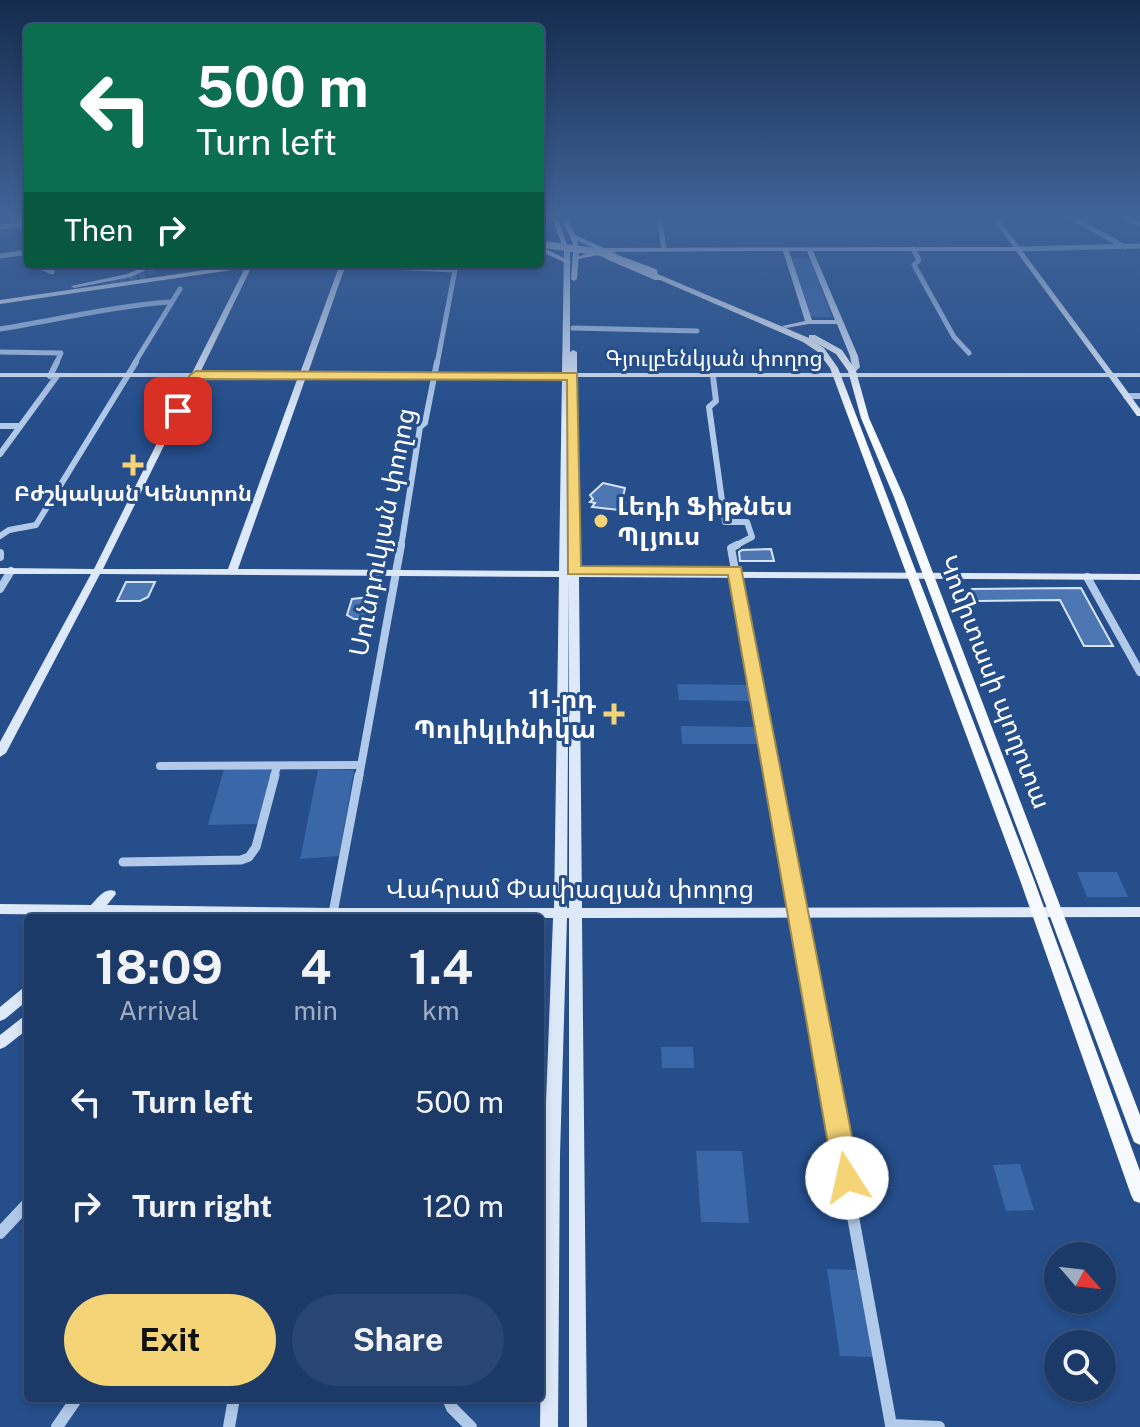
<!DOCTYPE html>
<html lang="en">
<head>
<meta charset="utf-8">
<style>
	body { margin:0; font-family:"Public Sans","Noto Sans Armenian",sans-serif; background:#294571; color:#f1f3f6; height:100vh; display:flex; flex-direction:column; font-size:30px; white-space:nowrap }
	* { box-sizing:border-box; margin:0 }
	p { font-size:26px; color:#a0adc0 }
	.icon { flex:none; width:44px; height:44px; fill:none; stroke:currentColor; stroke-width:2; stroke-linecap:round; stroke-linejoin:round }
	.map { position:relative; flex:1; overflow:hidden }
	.drawer { position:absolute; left:24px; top:914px; width:520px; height:488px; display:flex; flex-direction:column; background:#1c3a68; border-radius:8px; box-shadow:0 4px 12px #0003,0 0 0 2px #3a547c }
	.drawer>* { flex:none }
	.guide { position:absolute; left:24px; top:24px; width:520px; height:244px; border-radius:8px; box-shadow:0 4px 12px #0003,0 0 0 2px #3a547c; background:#0b6e4f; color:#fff; overflow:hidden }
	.needle { width:52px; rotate:118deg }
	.tools { position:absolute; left:1044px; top:1242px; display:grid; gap:16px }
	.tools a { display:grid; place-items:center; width:72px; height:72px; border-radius:50%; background:#1c3a68; box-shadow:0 4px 12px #0003,0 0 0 2px #3a547c; font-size:40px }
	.pin { position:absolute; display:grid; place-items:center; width:68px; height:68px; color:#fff; margin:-34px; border-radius:16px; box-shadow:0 4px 12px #0006 }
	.me { position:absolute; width:88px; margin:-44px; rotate:350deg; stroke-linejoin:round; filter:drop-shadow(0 0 6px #0008) }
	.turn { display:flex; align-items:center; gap:28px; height:168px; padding:0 40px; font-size:36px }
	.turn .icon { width:104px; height:104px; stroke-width:2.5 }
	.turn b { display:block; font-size:56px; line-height:68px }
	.then { display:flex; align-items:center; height:76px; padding:0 40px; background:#0003; gap:16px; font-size:30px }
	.eta { display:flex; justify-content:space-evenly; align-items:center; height:136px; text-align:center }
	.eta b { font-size:48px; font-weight:700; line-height:56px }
	.cta { display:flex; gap:16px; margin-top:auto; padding:16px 40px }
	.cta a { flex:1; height:92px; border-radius:48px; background:#f4d476; color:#111; font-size:32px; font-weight:700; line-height:92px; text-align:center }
	.cta a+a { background:#294571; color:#f1f3f6 }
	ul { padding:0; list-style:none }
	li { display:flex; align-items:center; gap:24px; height:104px; padding:0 40px }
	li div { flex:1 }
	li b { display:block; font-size:30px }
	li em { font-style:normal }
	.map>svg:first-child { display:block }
</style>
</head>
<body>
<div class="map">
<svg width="1140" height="1427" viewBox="0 0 1140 1427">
	<rect width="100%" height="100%" fill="#254e8b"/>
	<!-- green -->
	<g fill="#3967a7">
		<path d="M791,258H810L832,317H811Z"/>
		<path d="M677,684L753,685L756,701L679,700Z"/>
		<path d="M681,726L759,727L762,744H682Z"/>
		<path d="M274,768L260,824L208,825L224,769Z"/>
		<path d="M318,770H354L339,856L300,859Z"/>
		<path d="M1077,872H1117L1128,897H1087Z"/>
		<path d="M661,1047H693L694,1068H662Z"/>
		<path d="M696,1151H742L749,1223L701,1222Z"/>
		<path d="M1020,1164L1034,1210L1006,1211L993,1165Z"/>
		<path d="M827,1269L858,1270L873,1357L840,1356Z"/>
	</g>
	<!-- building -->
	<g fill="#4d77b2" stroke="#d7e4f8" stroke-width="2">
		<path d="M603,483L625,488L622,502L625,503L619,510L592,507L595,503L590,502L593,499L590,495Z"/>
		<path d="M771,549L774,561H740L739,552L742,550Z"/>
		<path d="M126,582H155L148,597L140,601H117Z"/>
		<path d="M1081,588L1113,646H1084L1060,600L977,601L972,589Z"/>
		<path d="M379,596L375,619H354L347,615L352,599Z"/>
	</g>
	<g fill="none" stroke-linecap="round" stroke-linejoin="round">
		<!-- secondary-tunnel -->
		<path stroke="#46699c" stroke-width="7" stroke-dasharray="7 3" stroke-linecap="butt" d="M110,284L139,277L163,266"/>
		<!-- street-far4 -->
		<g stroke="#b2caea" stroke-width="5">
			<path d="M659,217L664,249"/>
			<path d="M994,217L1018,249L1140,246"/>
			<path d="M1070,217L1125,247"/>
			<path d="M1122,217L1140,224"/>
			<path d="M0,227L28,224"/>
			<path d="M913,249L919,260L914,265L954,337L969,353"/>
			<path d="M0,256L28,252"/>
			<path d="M43,264V268L52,272"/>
			<path d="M343,265L455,270L437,364"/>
			<path d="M573,328L697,331"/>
			<path d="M0,329C57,320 113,306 170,302"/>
			<path d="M0,352L61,353L56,364"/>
			<path d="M134,364L180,289"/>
		</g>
		<!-- street-far3 -->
		<g stroke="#b2caea" stroke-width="6">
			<path d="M50,376L57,362"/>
			<path d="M713,376L716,401L709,407L725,522H747L752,537L733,547"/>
			<path d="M1126,396H1140"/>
			<path d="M0,426H20"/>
			<path d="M0,454L57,376"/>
			<path d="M0,536L9,530L36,525L136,362"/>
			<path d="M401,547L420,427L425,423L437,362"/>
		</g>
		<!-- street-far2 -->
		<g stroke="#b2caea" stroke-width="8">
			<path d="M737,545L731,548L773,777"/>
			<path d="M0,553V557"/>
			<path d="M1087,577L1140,672"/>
			<path d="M0,589L11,571"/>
			<path d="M160,766L361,765"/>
			<path d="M274,777L277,766"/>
			<path d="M359,777L401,545"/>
		</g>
		<!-- street-far1 -->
		<g stroke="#b2caea" stroke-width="9">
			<path d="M772,775L825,1065"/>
			<path d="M123,862L241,860L249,857L256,847L275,775"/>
			<path d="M333,913L359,775"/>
		</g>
		<!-- street -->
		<g stroke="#b2caea" stroke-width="12">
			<path d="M825,1063L891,1425L939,1427"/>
			<path d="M0,1233L28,1203"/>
			<path d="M448,1398L452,1408L471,1427"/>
			<path d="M57,1427L77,1398"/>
			<path d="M229,1427L234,1398"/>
		</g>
		<!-- secondary -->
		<g fill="#dde8f8" fill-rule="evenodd">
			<path d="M1018,247L1020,248L1113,373H1140V377H1117L1140,409V416H1137L1109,377H577L579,571L1140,574V580L579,577L582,908L1140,907V917L582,918L587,1427H569V918H567L560,1155L558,1427H540L544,1155L553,918H333L97,915L91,918L86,915L0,914V904L91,905C98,898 104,887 115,891L116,894L107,905L333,908H554L559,577L100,574L6,753L0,757V742L91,574H0V568L94,569L190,377H0V373H192L247,264H253L200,373H300L340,264H346L308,373H562L564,251L567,249L570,251V352L573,350L577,352V373H850L848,371L852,367L850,356L837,324H809L786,328L782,326L805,321L783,251L602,252L599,250L602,248ZM789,251H807L835,320H812ZM813,251H1016L1106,373H854L860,367L858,356ZM198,377H298L228,569H103ZM306,377H562L559,571L238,569ZM569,577V908H567Z"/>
			<path d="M576,250L579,252L577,279L574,281L571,279L573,252Z"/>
			<path d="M151,264H159L131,277L74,288L71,286L127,274Z"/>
			<path d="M28,986V1000L5,1019L0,1021V1007L23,988Z"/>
			<path d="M28,1015V1029L5,1047L0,1049V1035L23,1017Z"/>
		</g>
		<!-- primary -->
		<g fill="#f6f9fe" fill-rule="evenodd">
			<path d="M552,217H558L569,252L564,251Z"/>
			<path d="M561,217H567L575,235L617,254L614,256L604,252L598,255L574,260V258L598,250L578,241V246H574Z"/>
			<path d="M540,246L570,261L571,262L566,263L540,251Z"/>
			<path d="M608,256L648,272H653L809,338L824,348L838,368L1034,880L1140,1171V1203L1134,1201L1131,1195L1020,880L830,368L818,352L803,342L660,280H655L606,259L605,258Z"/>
			<path d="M246,264H263L260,266L0,304V300Z"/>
			<path d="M809,335H815L842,350L856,371L869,418L904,497L1140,1115V1145L1134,1142L1132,1137L894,497L861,418L848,371L836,354L809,339Z"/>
		</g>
		<!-- primary-bridge -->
		<path stroke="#f6f9fe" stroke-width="7" d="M540,244L599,252L654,272"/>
	</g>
	<!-- sky -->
	<linearGradient id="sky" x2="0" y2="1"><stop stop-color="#142b4c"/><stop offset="0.52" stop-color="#406398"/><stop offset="1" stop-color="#406398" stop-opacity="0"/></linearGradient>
	<rect width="1140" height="417" fill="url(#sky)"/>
	<!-- route -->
	<path fill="#f4d476" stroke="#9f8a4d" stroke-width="2" d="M196,371L577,373L581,566L741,567L860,1178L856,1187L847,1190L838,1187L834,1178L728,575L568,574L567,380L200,379L182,414H173L171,411L190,375Z"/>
	<!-- markers -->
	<g fill="#f4d476" stroke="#254e8b" stroke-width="3">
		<path d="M129 453h8v8h8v8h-8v8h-8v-8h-8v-8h8z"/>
		<circle cx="601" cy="521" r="8"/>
		<path d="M610 702h8v8h8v8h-8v8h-8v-8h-8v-8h8z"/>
	</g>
	<g text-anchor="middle" stroke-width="6" stroke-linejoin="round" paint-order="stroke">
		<!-- far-street labels -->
		<g font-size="22" fill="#fff" stroke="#254e8b">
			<text x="714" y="366">Գյուլբենկյան փողոց</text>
		</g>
		<!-- far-poi labels -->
		<g font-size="22" font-weight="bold" fill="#fff" stroke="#254e8b">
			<text x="133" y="501">Բժշկական Կենտրոն</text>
		</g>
		<!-- poi labels -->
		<g font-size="26" font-weight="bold" fill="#fff" stroke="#254e8b" text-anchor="start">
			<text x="617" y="515">Լեդի Ֆիթնես<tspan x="617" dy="30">Պլյուս</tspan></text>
			<text x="596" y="708" text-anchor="end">11-րդ<tspan x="596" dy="30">Պոլիկլինիկա</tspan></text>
		</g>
		<!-- street labels -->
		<g font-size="26" fill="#fff" stroke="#254e8b">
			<text transform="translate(382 532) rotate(-79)" y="9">Սունդուկյան փողոց</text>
			<text transform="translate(995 682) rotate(69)" y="9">Կոմիտասի պողոտա</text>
			<text x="570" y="898">Վահրամ Փափազյան փողոց</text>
		</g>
	</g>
</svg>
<div class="tools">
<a><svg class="needle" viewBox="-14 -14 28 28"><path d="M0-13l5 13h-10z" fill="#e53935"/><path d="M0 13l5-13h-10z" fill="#a0adc0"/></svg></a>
<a><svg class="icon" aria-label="search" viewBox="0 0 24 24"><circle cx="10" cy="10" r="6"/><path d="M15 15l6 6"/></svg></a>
</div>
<div class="pin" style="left:178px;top:411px;background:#d93025"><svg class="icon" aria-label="arrive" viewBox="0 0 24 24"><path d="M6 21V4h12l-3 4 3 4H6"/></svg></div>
<svg class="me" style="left:847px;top:1178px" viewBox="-20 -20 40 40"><circle r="19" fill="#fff"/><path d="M0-13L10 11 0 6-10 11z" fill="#f4d476"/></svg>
<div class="guide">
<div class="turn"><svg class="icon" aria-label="left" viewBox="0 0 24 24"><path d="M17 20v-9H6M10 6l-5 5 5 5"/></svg><div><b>500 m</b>Turn left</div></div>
<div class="then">Then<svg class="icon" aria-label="right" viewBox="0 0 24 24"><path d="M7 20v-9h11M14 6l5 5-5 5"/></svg></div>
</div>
<section class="drawer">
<div class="eta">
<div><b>18:09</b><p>Arrival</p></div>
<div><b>4</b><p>min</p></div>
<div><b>1.4</b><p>km</p></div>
</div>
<ul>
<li><svg class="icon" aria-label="left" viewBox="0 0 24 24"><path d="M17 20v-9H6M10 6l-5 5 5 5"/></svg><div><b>Turn left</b></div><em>500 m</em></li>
<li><svg class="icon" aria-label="right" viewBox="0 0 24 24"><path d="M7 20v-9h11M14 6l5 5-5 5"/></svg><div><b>Turn right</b></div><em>120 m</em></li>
</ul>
<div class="cta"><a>Exit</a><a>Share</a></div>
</section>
</div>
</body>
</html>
